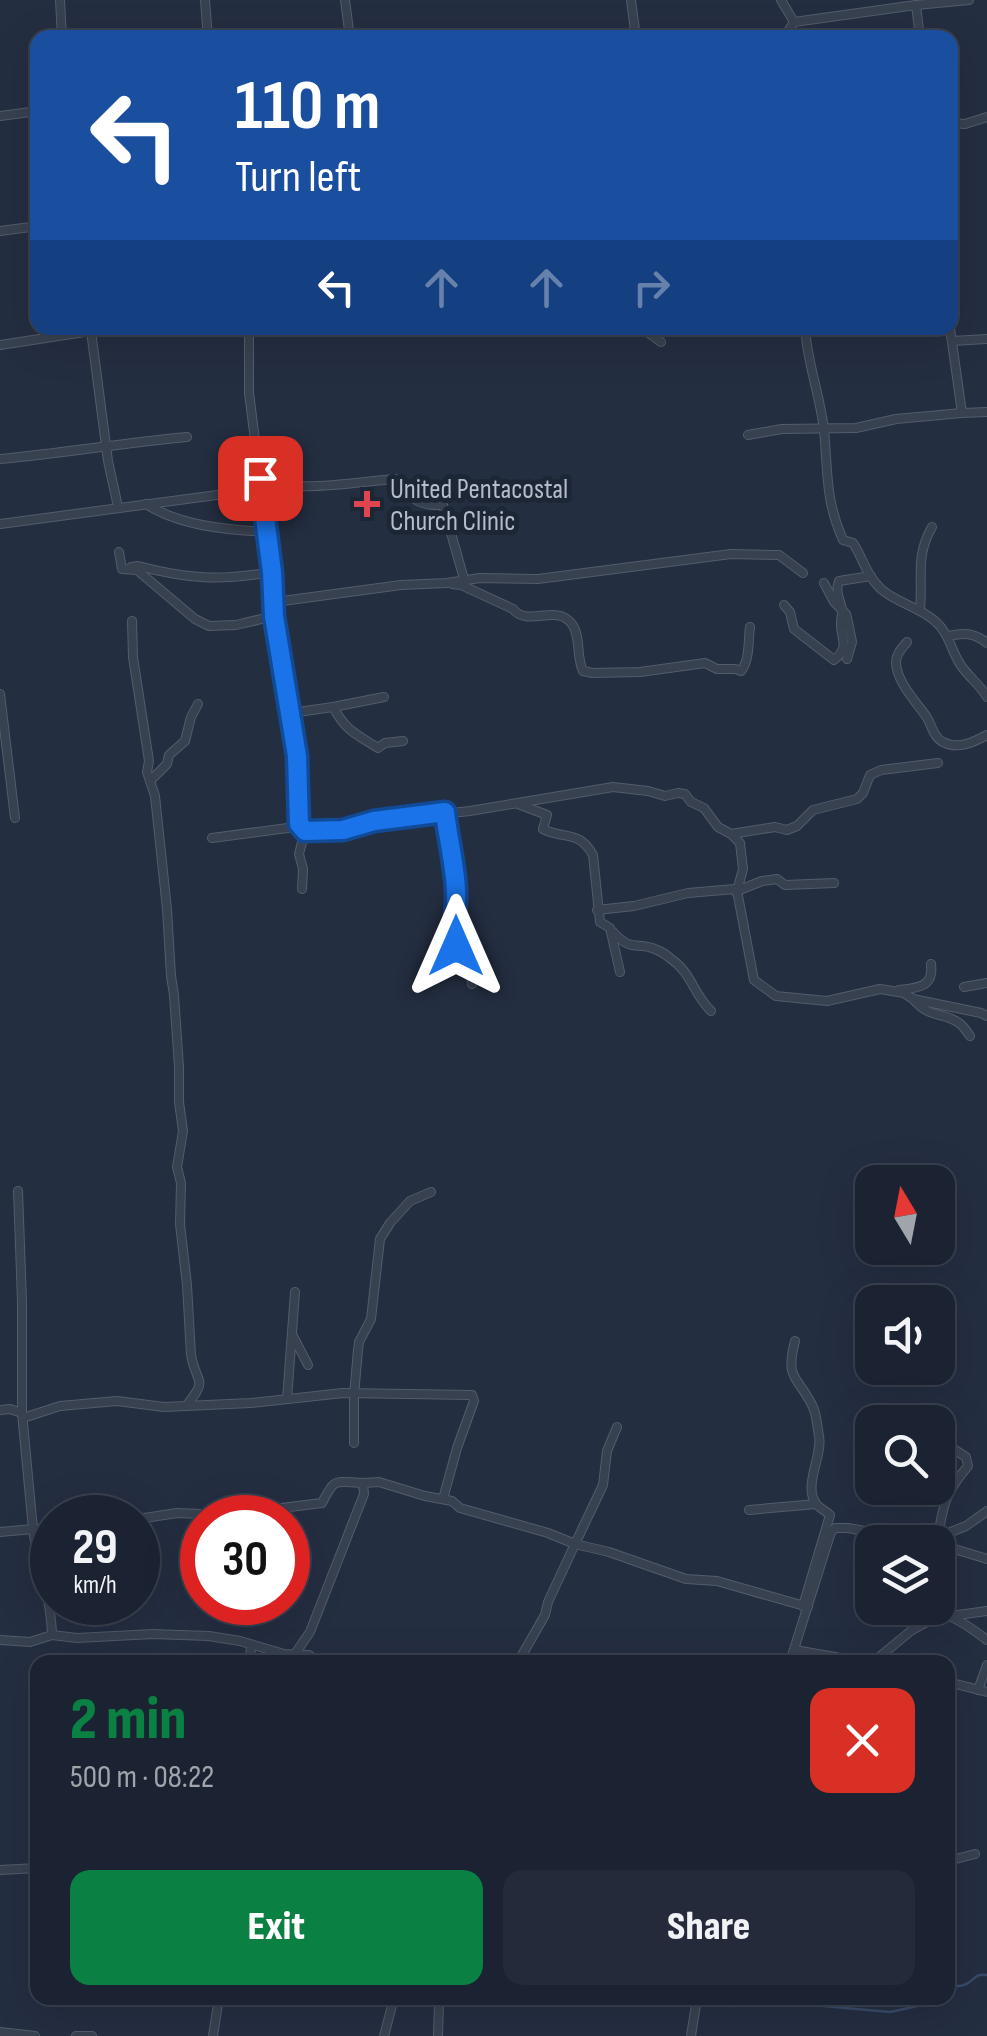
<!DOCTYPE html>
<html lang="en">
<head>
<meta charset="utf-8">
<style>
	body { margin:0; font-family:"Sofia Sans Condensed",sans-serif; background:#242a39; color:#f1f3f6; height:100vh; display:flex; flex-direction:column; font-size:38px; white-space:nowrap }
	* { box-sizing:border-box; margin:0 }
	p { font-size:32px; color:#a0a4ab }
	.icon { flex:none; width:55px; height:55px; fill:none; stroke:currentColor; stroke-width:2; stroke-linecap:round; stroke-linejoin:round }
	.map { position:relative; flex:1; overflow:hidden }
	.drawer { position:absolute; left:30px; top:1655px; width:925px; height:350px; display:flex; flex-direction:column; background:#1b2231; border-radius:20px; box-shadow:0 10px 40px #0002,0 0 0 2px #393f4d }
	.drawer>* { flex:none }
	.guide { position:absolute; left:30px; top:30px; width:928px; height:305px; border-radius:20px; box-shadow:0 10px 40px #0002,0 0 0 2px #393f4d; background:#1a4fa0; color:#fff; overflow:hidden }
	.needle { width:65px; rotate:350deg }
	.tools { position:absolute; left:855px; top:1165px; display:grid; gap:20px }
	.tools a { display:grid; place-items:center; width:100px; height:100px; border-radius:20px; background:#1b2231; box-shadow:0 10px 40px #0002,0 0 0 2px #393f4d; font-size:50px }
	.speed { position:absolute; left:30px; top:1495px; display:flex; gap:20px; font-size:50px; font-weight:700; text-align:center }
	.speed>* { display:grid; place-content:center; width:130px; height:130px; border-radius:50%; background:#1b2231; box-shadow:0 10px 40px #0002,0 0 0 2px #393f4d; line-height:1 }
	.speed small { font-size:25px; font-weight:400 }
	.speed .limit { border:15px solid #d22; background:#fff; color:#111 }
	.pin { position:absolute; display:grid; place-items:center; width:85px; height:85px; color:#fff; margin:-42px; border-radius:20px; box-shadow:0 5px 15px #0006 }
	.me { position:absolute; width:110px; margin:-55px; rotate:0deg; stroke-linejoin:round; filter:drop-shadow(0 0 8px #0008) }
	.turn { display:flex; align-items:center; gap:35px; height:210px; padding:0 40px; font-size:45px }
	.turn .icon { width:130px; height:130px; stroke-width:2.5 }
	.turn b { display:block; font-size:70px; line-height:85px }
	.lanes { display:flex; align-items:center; height:95px; padding:0 40px; background:#0003; justify-content:center; gap:50px; direction:ltr }
	.lanes .off { opacity:.35 }
	.round { display:grid; place-items:center; flex:none; width:105px; height:105px; border-radius:20px; background:#242a39 }
	.head { display:flex; align-items:center; justify-content:space-between; height:170px; padding:0 40px }
	h1 { font-size:60px; font-weight:800; line-height:75px; color:#0b8043 }
	.action { display:flex; gap:20px; margin-top:auto; padding:20px 40px }
	.action a { flex:1; height:115px; border-radius:20px; background:#0b8043; color:#fff; font-size:40px; font-weight:800; line-height:115px; text-align:center }
	.action a+a { background:#242a39; color:#f1f3f6 }
	.map>svg:first-child { display:block }
</style>
</head>
<body>
<div class="map">
<svg width="987" height="2036" viewBox="0 0 987 2036">
	<rect width="100%" height="100%" fill="#242e41"/>
	<g fill="none" stroke-linecap="round" stroke-linejoin="round">
		<!-- stream -->
		<g stroke="#384a6a" stroke-width="2.5">
			<path d="M948,1986C952,1986 962,1987 966,1984C975,1980 975,1973 987,1975"/>
			<path d="M710,1998C735,2014 750,2001 776,2001"/>
			<path d="M780,2000L801,1999L812,2005L890,2012L945,2000L946,1998"/>
		</g>
		<!-- street casing -->
		<g stroke="#535c6b" stroke-width="10">
			<g id="street">
				<path d="M60,0L62,38"/>
				<path d="M205,0L208,38"/>
				<path d="M345,0L350,38"/>
				<path d="M631,0L636,38"/>
				<path d="M781,0L794,22L784,38"/>
				<path d="M916,5L920,38"/>
				<path d="M794,22L916,5L969,0"/>
				<path d="M0,116L38,111"/>
				<path d="M950,123L965,124L987,117"/>
				<path d="M0,231L38,226"/>
				<path d="M249,328V393L272,572L275,602L274,616L297,756L299,824L305,831"/>
				<path d="M642,328L661,342"/>
				<path d="M805,328C807,362 820,395 824,430C828,471 825,500 843,540L853,543C863,558 866,575 881,589C897,603 919,607 935,621C950,634 951,652 962,667C970,678 980,685 987,697"/>
				<path d="M950,328L962,413L987,412"/>
				<path d="M952,341L987,339"/>
				<path d="M0,345L91,331L108,461L118,507"/>
				<path d="M748,435L782,429L856,428L896,419L962,413"/>
				<path d="M0,459C62,453 124,443 187,437"/>
				<path d="M260,478C291,495 360,481 396,479C413,498 415,506 443,505L464,579"/>
				<path d="M146,504C180,526 228,530 267,532"/>
				<path d="M0,524L262,489"/>
				<path d="M119,552L122,569L137,570L195,619L209,626L236,625L274,616"/>
				<path d="M131,567L138,566C188,579 220,581 272,572"/>
				<path d="M824,583L834,602L846,614L848,622L852,642L847,659"/>
				<path d="M452,584L461,585L513,609C528,628 556,603 572,624C581,636 576,657 583,671L592,673L640,672L705,663L717,669H735L741,671C750,660 748,642 750,627"/>
				<path d="M275,602L401,585L447,583L480,578L538,579L731,554L779,555L803,573"/>
				<path d="M784,605L790,612L794,629L834,660C851,646 840,639 841,622C841,619 842,616 842,613C842,600 834,595 839,581L871,576"/>
				<path d="M920,610C923,578 915,556 932,527"/>
				<path d="M132,621L133,657L149,761L147,772L155,796L167,909L171,976L174,995L179,1067V1102L183,1131L177,1167L181,1183L180,1224L187,1285L191,1355C196,1385 209,1377 187,1405"/>
				<path d="M948,636C964,633 973,632 987,643"/>
				<path d="M907,642C902,648 896,654 896,662C896,681 916,702 926,716C932,725 933,737 943,742C958,750 974,742 987,735"/>
				<path d="M0,694L15,818"/>
				<path d="M333,707L384,697"/>
				<path d="M291,713L333,707C346,731 356,734 378,748L385,743L403,741"/>
				<path d="M150,781L167,764L169,755L185,741L191,717L198,704"/>
				<path d="M518,804L547,815L543,829C564,840 578,829 593,855L600,922L610,928L620,972"/>
				<path d="M445,812L456,892L453,934L456,946L471,972L472,984"/>
				<path d="M305,831L343,830L373,821L470,811L613,787L648,791L665,796L678,793L685,794L691,802L704,808L718,827L731,834L740,843L743,869L737,891"/>
				<path d="M731,834L775,827L787,830L797,826L813,810L857,799L863,793L870,775L881,770L938,763"/>
				<path d="M212,838L295,827L299,824"/>
				<path d="M302,889L303,869L299,854L305,831"/>
				<path d="M737,891L762,881L777,879L785,885L834,883"/>
				<path d="M597,910L634,906L688,893L735,889L738,896L754,980L776,996L827,1001L880,989L904,993L913,999L981,1013L987,1016"/>
				<path d="M613,932C633,954 637,940 657,950C662,952 667,955 671,959C691,972 694,995 711,1011"/>
				<path d="M964,987L987,983"/>
				<path d="M899,990C918,988 934,987 931,964"/>
				<path d="M913,999C931,1020 943,1011 959,1023C962,1025 968,1033 970,1036"/>
				<path d="M292,1334L308,1365"/>
				<path d="M795,1341C785,1380 797,1375 812,1405C817,1414 817,1426 819,1436C823,1456 802,1487 817,1505C821,1509 826,1511 830,1515L803,1606"/>
				<path d="M287,1399L295,1292"/>
				<path d="M0,1410L10,1409L22,1413"/>
				<path d="M23,1418L60,1406L117,1401L164,1407L251,1403L343,1393L472,1395L474,1401L457,1448L443,1499"/>
				<path d="M938,1439L966,1457L968,1466C946,1492 943,1504 938,1537"/>
				<path d="M354,1443V1395L358,1350L359,1342L371,1319L380,1239L390,1223L410,1201L431,1192"/>
				<path d="M363,1483L379,1482L425,1496L452,1501L460,1508L548,1533L575,1544L603,1485L607,1451L617,1427"/>
				<path d="M749,1510L816,1504"/>
				<path d="M138,1519L177,1513L225,1515L322,1503C335,1477 334,1482 363,1483L364,1494L310,1632L295,1654"/>
				<path d="M0,1532L33,1529L22,1413V1301L18,1191"/>
				<path d="M936,1542L938,1537L966,1526L987,1511"/>
				<path d="M938,1544L987,1559"/>
				<path d="M951,1616L987,1611"/>
				<path d="M912,1630L943,1613"/>
				<path d="M52,1635C51,1598 38,1565 33,1529L52,1528"/>
				<path d="M0,1640L30,1642L52,1635L77,1638L153,1634L209,1636L240,1641L284,1654L309,1655L319,1662"/>
				<path d="M795,1650L863,1662"/>
				<path d="M250,1662L251,1645"/>
				<path d="M518,1662L545,1615L548,1602L575,1544L609,1552L686,1579L717,1581L808,1607"/>
				<path d="M790,1662L831,1532L835,1528H848L926,1542"/>
				<path d="M866,1662L878,1658L912,1630L917,1608C945,1610 965,1623 987,1640"/>
				<path d="M948,1682L987,1692"/>
				<path d="M978,1690L987,1665"/>
				<path d="M948,1861L975,1854"/>
				<path d="M0,1870L38,1868"/>
				<path d="M0,2032L35,2036"/>
				<path d="M76,2036H92"/>
				<path d="M213,2036L219,1998"/>
				<path d="M384,2036L394,1998"/>
				<path d="M438,2036L439,2003"/>
				<path d="M691,2036L697,1998"/>
			</g>
		</g>
		<!-- street -->
		<use href="#street" stroke="#384150" stroke-width="8"/>
	</g>
	<g fill="none" stroke-linecap="round" stroke-linejoin="round">
		<!-- route casing -->
		<g stroke="#114b97" stroke-width="25">
			<path id="route" d="M260,478L272,572L274,616L297,756L299,824L305,831L343,830L374,821L445,812C448,839 455,864 456,891C457,910 452,927 456,946"/>
		</g>
		<!-- route -->
		<use href="#route" stroke="#1a73e8" stroke-width="18"/>
	</g>
	<!-- markers -->
	<path fill="#e0444e" stroke="#1d2635" stroke-width="4" d="M362 489h10v10h10v10h-10v10h-10v-10h-10v-10h10z"/>
	<g text-anchor="middle" stroke-width="10" stroke-linejoin="round" paint-order="stroke">
		<!-- poi labels -->
		<g font-size="28" fill="#b5bccb" stroke="#1d2635" text-anchor="start">
			<text x="390" y="498">United Pentacostal<tspan x="390" dy="32">Church Clinic</tspan></text>
		</g>
	</g>
</svg>
<div class="tools">
<a><svg class="needle" viewBox="-14 -14 28 28"><path d="M0-13l5 13h-10z" fill="#e53935"/><path d="M0 13l5-13h-10z" fill="#a0a4ab"/></svg></a>
<a><svg class="icon" aria-label="sound" viewBox="0 0 24 24"><path d="M4 9h4l5-4v14l-5-4H4zM17 9q2 3 0 6"/></svg></a>
<a><svg class="icon" aria-label="search" viewBox="0 0 24 24"><circle cx="10" cy="10" r="6"/><path d="M15 15l6 6"/></svg></a>
<a><svg class="icon" aria-label="layers" viewBox="0 0 24 24"><path d="M12 4l9 5-9 5-9-5zM3 14l9 5 9-5"/></svg></a>
</div>
<div class="speed"><div>29<small>km/h</small></div><div class="limit">30</div></div>
<div class="pin" style="left:260px;top:478px;background:#d93025"><svg class="icon" aria-label="arrive" viewBox="0 0 24 24"><path d="M6 21V4h12l-3 4 3 4H6"/></svg></div>
<svg class="me" style="left:456px;top:946px" viewBox="-20 -20 40 40"><path d="M0-17L14 15 0 8-14 15z" fill="#1a73e8" stroke="#fff" stroke-width="4"/></svg>
<div class="guide">
<div class="turn"><svg class="icon" aria-label="left" viewBox="0 0 24 24"><path d="M17 20v-9H6M10 6l-5 5 5 5"/></svg><div><b>110 m</b>Turn left</div></div>
<div class="lanes"><svg class="icon" aria-label="left" viewBox="0 0 24 24"><path d="M17 20v-9H6M10 6l-5 5 5 5"/></svg><svg class="icon off" aria-label="ahead" viewBox="0 0 24 24"><path d="M12 20V5M6 11l6-6 6 6"/></svg><svg class="icon off" aria-label="ahead" viewBox="0 0 24 24"><path d="M12 20V5M6 11l6-6 6 6"/></svg><svg class="icon off" aria-label="right" viewBox="0 0 24 24"><path d="M7 20v-9h11M14 6l5 5-5 5"/></svg></div>
</div>
<section class="drawer">
<div class="head"><div><h1>2 min</h1><p>500 m · 08:22</p></div><a class="round" style="background:#d93025;color:#fff"><svg class="icon" aria-label="close" viewBox="0 0 24 24"><path d="M6 6l12 12M18 6L6 18"/></svg></a></div>
<div class="action"><a>Exit</a><a>Share</a></div>
</section>
</div>
</body>
</html>
